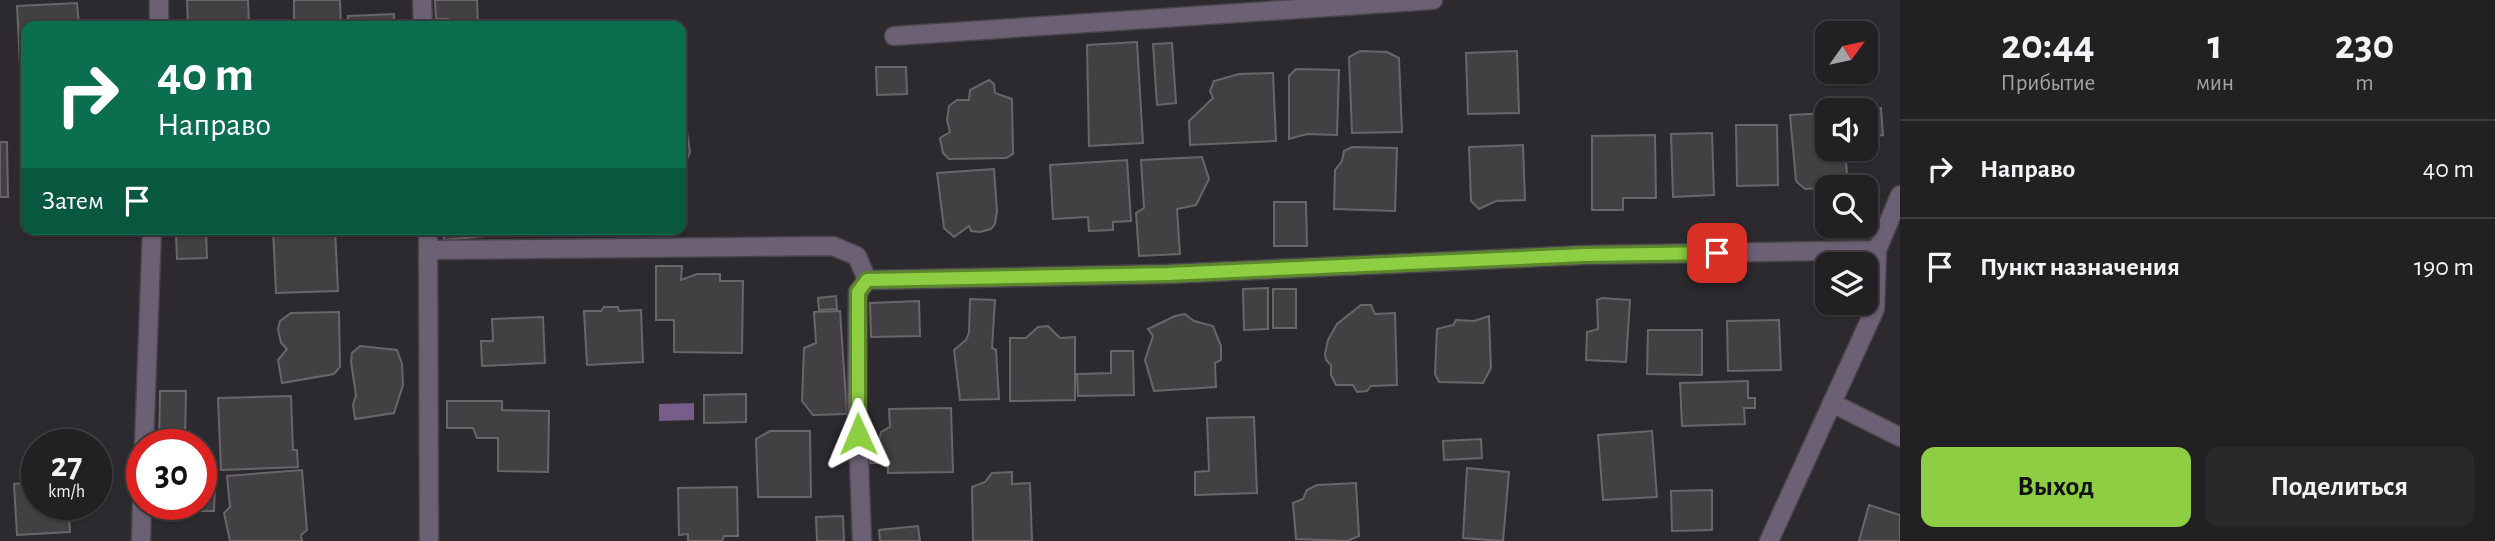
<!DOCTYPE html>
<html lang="ru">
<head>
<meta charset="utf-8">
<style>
	body { margin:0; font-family:"Alegreya Sans",sans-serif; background:#29282a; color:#f1f3f6; height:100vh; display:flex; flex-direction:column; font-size:26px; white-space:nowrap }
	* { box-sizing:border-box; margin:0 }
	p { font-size:23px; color:#a2a3a5 }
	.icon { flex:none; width:38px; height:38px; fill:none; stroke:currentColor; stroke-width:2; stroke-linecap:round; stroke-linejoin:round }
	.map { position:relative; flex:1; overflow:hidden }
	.details { display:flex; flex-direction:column; background:#212022; width:595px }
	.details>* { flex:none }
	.guide { position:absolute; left:21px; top:21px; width:665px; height:214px; border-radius:14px; box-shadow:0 2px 5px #0004,0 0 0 2px #3e3e40; background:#0b6e4f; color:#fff; overflow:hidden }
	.needle { width:46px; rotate:57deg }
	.tools { position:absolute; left:1815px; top:21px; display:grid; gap:14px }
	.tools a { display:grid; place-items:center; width:63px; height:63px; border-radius:14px; background:#212022; box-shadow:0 2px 5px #0004,0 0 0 2px #3e3e40; font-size:35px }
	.speed { position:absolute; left:21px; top:429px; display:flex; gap:14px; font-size:35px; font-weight:700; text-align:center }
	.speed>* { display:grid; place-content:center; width:91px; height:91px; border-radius:50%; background:#212022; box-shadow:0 2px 5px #0004,0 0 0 2px #3e3e40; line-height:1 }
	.speed small { font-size:18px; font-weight:400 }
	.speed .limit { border:10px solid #d22; background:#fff; color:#111 }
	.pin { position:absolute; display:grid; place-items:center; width:60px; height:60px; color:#fff; margin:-30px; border-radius:14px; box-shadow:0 4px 10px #0006 }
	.me { position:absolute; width:77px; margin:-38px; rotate:359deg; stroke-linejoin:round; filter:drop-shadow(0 0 5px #0008) }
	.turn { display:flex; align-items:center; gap:24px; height:147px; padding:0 21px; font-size:32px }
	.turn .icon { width:91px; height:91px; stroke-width:2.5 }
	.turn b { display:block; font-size:49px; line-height:60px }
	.then { display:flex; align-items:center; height:66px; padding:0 21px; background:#0003; gap:14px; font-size:26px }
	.eta { display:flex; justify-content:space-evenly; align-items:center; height:119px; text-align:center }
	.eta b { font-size:42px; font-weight:700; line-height:49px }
	.cta { display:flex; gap:14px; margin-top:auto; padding:14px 21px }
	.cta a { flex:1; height:80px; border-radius:14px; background:#8ece43; color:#111; font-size:28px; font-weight:700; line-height:80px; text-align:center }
	.cta a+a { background:#29282a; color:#f1f3f6 }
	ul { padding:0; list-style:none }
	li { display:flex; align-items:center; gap:21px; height:98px; padding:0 21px; border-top:2px solid #3e3e40 }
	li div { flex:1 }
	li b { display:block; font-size:26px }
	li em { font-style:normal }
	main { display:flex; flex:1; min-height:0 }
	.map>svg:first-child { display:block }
</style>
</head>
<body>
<main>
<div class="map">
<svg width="1900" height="541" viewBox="0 0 1900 541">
	<rect width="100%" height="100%" fill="#2c2a2e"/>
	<!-- water -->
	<path fill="#775d89" d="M694,403V420L659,421V404Z"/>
	<!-- building -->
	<g fill="#434044" stroke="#69666b" stroke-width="2">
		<path d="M187,0H248L249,26H188Z"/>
		<path d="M294,0H340L341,26H294Z"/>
		<path d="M435,0H477L478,26H448V19H436Z"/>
		<path d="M77,3L79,26H26V65L20,66L17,6Z"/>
		<path d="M394,14V26H348V16Z"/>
		<rect x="590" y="20" width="40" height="6"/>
		<path d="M1137,42L1143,143L1089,146L1087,45Z"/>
		<path d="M1172,43L1176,103L1157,105L1153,44Z"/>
		<path d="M1360,51L1387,52L1399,58L1402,132L1352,133L1349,57Z"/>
		<path d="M1517,51L1519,113L1468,114L1466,53Z"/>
		<path d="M876,67H906L907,94L877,95Z"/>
		<path d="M1296,69L1339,70L1337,135L1307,134L1289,139V76Z"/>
		<path d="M1273,73L1276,141L1190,145L1189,121L1213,98L1210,91L1214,81L1239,74Z"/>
		<path d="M989,80L994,84L995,93L1012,99L1013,154L1006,158L949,159L943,153L940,138L950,132L947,120L949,106L957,100H969L970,90Z"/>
		<path d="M1881,108L1883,135L1866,137V110H1859Z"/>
		<path d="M1827,113V149H1845L1848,186L1805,189L1796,181L1790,115Z"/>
		<path d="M681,124L686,125L690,152L681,175Z"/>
		<path d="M1736,125H1777L1778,185L1737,186Z"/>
		<path d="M1712,133L1714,195L1673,197L1671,134Z"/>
		<path d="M1655,135L1656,198H1623V210H1592V136Z"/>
		<path d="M0,142H7L8,197H0Z"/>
		<path d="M1523,145L1525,200L1496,201L1479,209L1471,201L1469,147Z"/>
		<path d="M1352,147L1397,148L1395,211L1334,209L1335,170L1342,161L1344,151Z"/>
		<path d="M1202,157L1209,179L1196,205L1177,209L1180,254L1139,256L1136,213L1144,208L1141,160Z"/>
		<path d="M1127,160L1131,221L1113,222V230L1089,231L1088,217L1053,219L1050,165Z"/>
		<path d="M994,169L997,211L995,224L991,229L980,232L971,231L969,226L954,237L944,228L937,173Z"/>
		<path d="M681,191H685L686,226L681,227Z"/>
		<path d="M1274,202H1306L1307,246H1274Z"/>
		<path d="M1826,204L1827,221L1817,222L1816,205Z"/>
		<path d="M166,229H217L206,230L207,258L177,259L176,234H167Z"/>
		<path d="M273,229H335L338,291L276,293Z"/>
		<path d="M443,229H494L495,235L444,240Z"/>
		<path d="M656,266H682L681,280L697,274H720V281H743L742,353L674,352V320H656Z"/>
		<path d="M1268,288V329L1244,330L1243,289Z"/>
		<rect x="1273" y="289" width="23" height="39"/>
		<path d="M836,296L837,309L819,310L818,298Z"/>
		<path d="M1602,298L1630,300L1626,362L1586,360L1587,332L1598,329L1597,300Z"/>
		<path d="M970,299L995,300L992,348L996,350L999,399L960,400L954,350L966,340L969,333Z"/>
		<path d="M919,301L920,336L871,337L870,303Z"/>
		<path d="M1361,305H1371L1375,314L1395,313L1397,385L1371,386L1367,391L1357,392L1353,385H1336L1331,375V365L1326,360L1325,354L1328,340L1337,324Z"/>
		<path d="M604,307H618L619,311L641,310L643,362L587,365L584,311H601Z"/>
		<path d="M840,311L847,414L813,415L802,401L804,348L816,343L814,312Z"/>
		<path d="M339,312L340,367L334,374L282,383L278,360L287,349L281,343L278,329L280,321L291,313Z"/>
		<path d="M1185,314L1194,321L1213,326L1221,346V360L1215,363L1216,387L1154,391L1145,360L1153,336L1148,329L1175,316Z"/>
		<path d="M1489,316L1491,368L1483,383L1439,382L1435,374L1437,329L1453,325L1456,320L1474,321Z"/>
		<path d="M543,317L545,363L482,366L481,341H493L492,319Z"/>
		<path d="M1779,320L1781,370L1728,371L1727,321Z"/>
		<path d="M1048,326L1060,338L1075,337V400L1010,401V338H1026L1038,327Z"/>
		<path d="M1648,330H1702V375L1647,374Z"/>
		<path d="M360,346L397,350L402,364L403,385L394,413L355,419L353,405L356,395L351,362L352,353Z"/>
		<path d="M1111,351H1133L1134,395L1078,396L1077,374L1111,373Z"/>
		<path d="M1748,381V398H1755V408H1744L1745,424L1682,426L1680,383Z"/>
		<path d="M160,391H186L185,444H159Z"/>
		<path d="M746,394V422L704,423V395Z"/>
		<path d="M291,396L293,450H297L298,467L221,470L218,398Z"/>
		<path d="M447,401H502V410L549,411L548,472L498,471V438H477L473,428H447Z"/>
		<path d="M951,408L953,472L888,473V463H870L869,444H878L881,432L890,427L889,409Z"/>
		<path d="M1254,417L1257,493L1195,495V472L1209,471L1207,418Z"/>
		<path d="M770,431H810L811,497H758L756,439Z"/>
		<path d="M1652,431L1657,497L1603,500L1598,435Z"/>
		<path d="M1481,439L1482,458L1444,460L1443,441Z"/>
		<path d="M1467,468L1509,472L1503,541L1463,538Z"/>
		<path d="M302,470L307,530L301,535L302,541H230L224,513L230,507L227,476Z"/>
		<path d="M1012,472V484L1030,483L1032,541H973L972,487L985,482L992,473Z"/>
		<path d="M37,482V504H80L81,509L69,518L70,532L17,535L14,484Z"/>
		<path d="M1356,483L1359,536L1347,541L1296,539L1293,503L1303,499L1307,490L1317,485Z"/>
		<path d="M201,484H215L214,511H175V504H201Z"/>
		<path d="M737,487L738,536H724L722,541H688V534L679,535L678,488Z"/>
		<path d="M1712,490V530L1672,531L1671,491Z"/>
		<path d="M1869,505L1900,515V541H1859Z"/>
		<path d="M843,516L844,541H817L816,517Z"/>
		<path d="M918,526L920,541H880L879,530Z"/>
	</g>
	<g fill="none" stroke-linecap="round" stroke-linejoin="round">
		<!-- street casing -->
		<g stroke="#474549" stroke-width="21">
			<g id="street">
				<path d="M422,0L423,26"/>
				<path d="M159,26V0"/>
				<path d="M894,36L1433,0"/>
				<path d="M428,229L429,541"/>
				<path d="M429,250L833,246L857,256L867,280L1168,274L1584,255L1877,250"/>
				<path d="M1832,403L1900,437"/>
				<path d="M144,444L152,229"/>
				<path d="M141,541L142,504"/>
				<path d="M862,541L857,407L858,292L867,280"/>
				<path d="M1769,541L1875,309L1877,250L1900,195"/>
			</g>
		</g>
		<!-- street -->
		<use href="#street" stroke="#6c6074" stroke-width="18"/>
	</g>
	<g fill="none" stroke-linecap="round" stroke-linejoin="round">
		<!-- route casing -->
		<g stroke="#5c862c" stroke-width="18">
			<path id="route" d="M858,434V292L867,280L1168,274L1584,255L1717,253"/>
		</g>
		<!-- route -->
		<use href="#route" stroke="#8ece43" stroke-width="12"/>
	</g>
</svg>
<div class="tools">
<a><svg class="needle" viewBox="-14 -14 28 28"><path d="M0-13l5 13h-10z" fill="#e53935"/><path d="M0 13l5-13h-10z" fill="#a2a3a5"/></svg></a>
<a><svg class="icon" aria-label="sound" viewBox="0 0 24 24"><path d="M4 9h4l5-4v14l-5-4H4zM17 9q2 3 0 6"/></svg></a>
<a><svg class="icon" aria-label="search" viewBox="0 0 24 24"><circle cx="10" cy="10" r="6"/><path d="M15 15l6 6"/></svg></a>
<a><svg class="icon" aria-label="layers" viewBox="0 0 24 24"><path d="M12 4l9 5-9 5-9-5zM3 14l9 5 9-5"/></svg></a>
</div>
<div class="speed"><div>27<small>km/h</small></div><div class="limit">30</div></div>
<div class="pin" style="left:1717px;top:253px;background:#d93025"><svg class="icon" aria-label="arrive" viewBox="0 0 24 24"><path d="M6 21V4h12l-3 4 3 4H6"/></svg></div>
<svg class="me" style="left:858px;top:434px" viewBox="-20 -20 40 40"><path d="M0-17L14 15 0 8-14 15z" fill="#8ece43" stroke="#fff" stroke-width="4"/></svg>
<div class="guide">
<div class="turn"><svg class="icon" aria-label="right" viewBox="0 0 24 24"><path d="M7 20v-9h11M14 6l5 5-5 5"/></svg><div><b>40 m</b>Направо</div></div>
<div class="then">Затем<svg class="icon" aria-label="arrive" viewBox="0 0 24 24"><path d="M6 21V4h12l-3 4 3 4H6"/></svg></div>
</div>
</div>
<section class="details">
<div class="eta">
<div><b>20:44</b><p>Прибытие</p></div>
<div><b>1</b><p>мин</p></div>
<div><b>230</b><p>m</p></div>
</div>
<ul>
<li><svg class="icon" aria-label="right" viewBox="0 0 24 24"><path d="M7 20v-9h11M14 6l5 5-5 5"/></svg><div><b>Направо</b></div><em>40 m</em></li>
<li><svg class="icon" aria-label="arrive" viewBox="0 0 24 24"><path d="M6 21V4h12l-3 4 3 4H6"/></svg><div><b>Пункт назначения</b></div><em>190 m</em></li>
</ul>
<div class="cta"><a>Выход</a><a>Поделиться</a></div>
</section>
</main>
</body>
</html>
